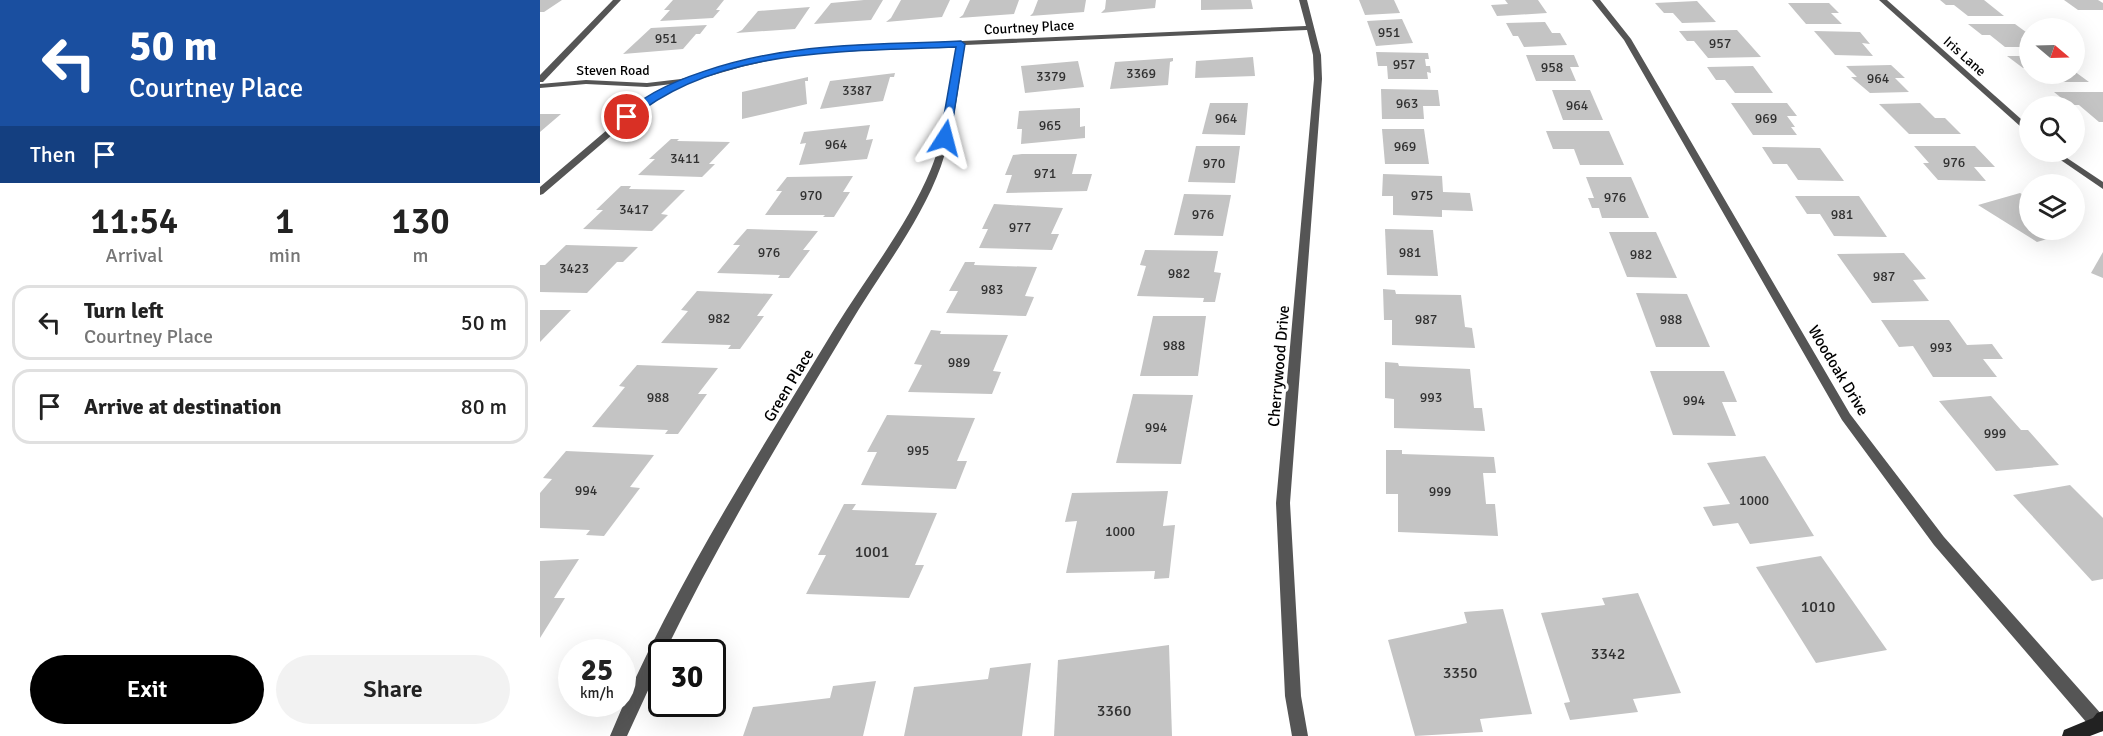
<!DOCTYPE html>
<html lang="en">
<head>
<meta charset="utf-8">
<style>
	body { margin:0; font-family:Signika,sans-serif; background:#f2f2f2; color:#222; height:100vh; display:flex; flex-direction:column; font-size:22px; white-space:nowrap }
	* { box-sizing:border-box; margin:0 }
	p { font-size:20px; color:#767676 }
	.icon { flex:none; width:33px; height:33px; fill:none; stroke:currentColor; stroke-width:2; stroke-linecap:round; stroke-linejoin:round }
	.map { position:relative; flex:1; overflow:hidden }
	.panel { display:flex; flex-direction:column; background:#fff; width:540px }
	.panel>* { flex:none }
	.banner { background:#1a4fa0; color:#fff; overflow:hidden }
	.needle { width:39px; rotate:109deg }
	.buttons { position:absolute; left:1479px; top:18px; display:grid; gap:12px }
	.buttons a { display:grid; place-items:center; width:66px; height:66px; border-radius:50%; background:#fff; box-shadow:0 6px 24px #0002; font-size:30px }
	.speed { position:absolute; left:18px; top:639px; display:flex; gap:12px; font-size:30px; font-weight:700; text-align:center }
	.speed>* { display:grid; place-content:center; width:78px; height:78px; border-radius:50%; background:#fff; box-shadow:0 6px 24px #0002; line-height:1 }
	.speed small { font-size:15px; font-weight:400 }
	.speed .limit { border:3px solid #111; border-radius:9px; background:#fff; color:#111 }
	.pin { position:absolute; display:grid; place-items:center; width:51px; height:51px; color:#fff; margin:-26px; border:3px solid #fff; border-radius:50%; box-shadow:0 2px 6px #0007 }
	.me { position:absolute; width:66px; margin:-33px; rotate:9deg; stroke-linejoin:round; filter:drop-shadow(0 0 4px #0008) }
	.turn { display:flex; align-items:center; gap:21px; height:126px; padding:0 30px; font-size:27px }
	.turn .icon { width:78px; height:78px; stroke-width:2.5 }
	.turn b { display:block; font-size:42px; line-height:51px }
	.then { display:flex; align-items:center; height:57px; padding:0 30px; background:#0003; gap:12px; font-size:22px }
	.eta { display:flex; justify-content:space-evenly; align-items:center; height:102px; text-align:center }
	.eta b { font-size:36px; font-weight:600; line-height:42px }
	.cta { display:flex; gap:12px; margin-top:auto; padding:12px 30px }
	.cta a { flex:1; height:69px; border-radius:36px; background:#000; color:#fff; font-size:24px; font-weight:600; line-height:69px; text-align:center }
	.cta a+a { background:#f2f2f2; color:#222 }
	ul { padding:0; list-style:none }
	li { display:flex; align-items:center; gap:18px; height:75px; margin:0 12px 9px; padding:0 18px; border:3px solid #e0e0e0; border-radius:18px }
	li div { flex:1 }
	li b { display:block; font-size:22px }
	li em { font-style:normal }
	main { display:flex; flex:1; min-height:0 }
	.map>svg:first-child { display:block }
</style>
</head>
<body>
<main>
<section class="panel">
<div class="banner">
<div class="turn"><svg class="icon" aria-label="left" viewBox="0 0 24 24"><path d="M17 20v-9H6M10 6l-5 5 5 5"/></svg><div><b>50 m</b>Courtney Place</div></div>
<div class="then">Then<svg class="icon" aria-label="arrive" viewBox="0 0 24 24"><path d="M6 21V4h12l-3 4 3 4H6"/></svg></div>
</div>
<div class="eta">
<div><b>11:54</b><p>Arrival</p></div>
<div><b>1</b><p>min</p></div>
<div><b>130</b><p>m</p></div>
</div>
<ul>
<li><svg class="icon" aria-label="left" viewBox="0 0 24 24"><path d="M17 20v-9H6M10 6l-5 5 5 5"/></svg><div><b>Turn left</b><p>Courtney Place</p></div><em>50 m</em></li>
<li><svg class="icon" aria-label="arrive" viewBox="0 0 24 24"><path d="M6 21V4h12l-3 4 3 4H6"/></svg><div><b>Arrive at destination</b></div><em>80 m</em></li>
</ul>
<div class="cta"><a>Exit</a><a>Share</a></div>
</section>
<div class="map">
<svg width="1563" height="736" viewBox="0 0 1563 736">
	<rect width="100%" height="100%" fill="#fff"/>
	<!-- building -->
	<g fill="#c4c4c4">
		<path d="M0,0H22L4,12H0Z"/>
		<path d="M133,0H184L176,10H180L173,18L120,21L130,10H124Z"/>
		<path d="M324,0H343L331,20L274,24L291,3Z"/>
		<path d="M361,0H410L402,17L346,22L351,18Z"/>
		<path d="M430,0H479L474,14L419,18L423,15Z"/>
		<path d="M498,0H546L544,12L490,16L493,13Z"/>
		<path d="M566,0H616L615,8L561,13L565,9Z"/>
		<path d="M661,0H711L713,9L661,10Z"/>
		<path d="M819,0H854L860,13L825,15Z"/>
		<path d="M965,0H998L1007,13L957,16L951,5L968,4Z"/>
		<path d="M1400,0H1444L1464,16H1428L1414,5H1406Z"/>
		<path d="M1524,0H1558L1563,3V10H1538Z"/>
		<path d="M1157,1L1176,22L1142,23L1133,13H1124L1115,3Z"/>
		<path d="M1248,3H1289L1299,13H1291L1302,24H1266Z"/>
		<path d="M270,7L255,29L196,33L202,30L218,11Z"/>
		<path d="M862,19L873,43L836,46L827,21Z"/>
		<path d="M1005,22L1012,33H1020L1027,45L984,47L978,36H973L966,23Z"/>
		<path d="M1428,24H1475L1490,35V47H1465L1450,35H1442Z"/>
		<path d="M167,25L160,34H156L143,49L83,54L111,28Z"/>
		<path d="M1197,30L1221,57L1168,58L1154,41H1147L1139,31Z"/>
		<path d="M1274,31L1320,32L1330,44L1322,43L1333,56L1295,55Z"/>
		<path d="M836,52L888,53L889,59H885L886,66H890L891,73L887,72L888,79H848L847,66H838Z"/>
		<path d="M986,55H1034L1039,67H1030L1036,81H996Z"/>
		<path d="M1467,56H1490V68H1483Z"/>
		<path d="M713,57L715,76L655,78L656,61Z"/>
		<path d="M633,58V61L630,62L628,85L570,89L575,62Z"/>
		<path d="M538,61L544,87L485,93L481,66Z"/>
		<path d="M1351,65L1365,78H1355L1369,92L1330,93L1311,77H1317L1306,66Z"/>
		<path d="M1213,66L1233,93H1195L1185,80H1176L1167,67Z"/>
		<path d="M1534,71L1549,82H1509L1498,74H1534Z"/>
		<path d="M355,73L354,77H350L343,101L280,109L290,81Z"/>
		<path d="M268,77V81H265L267,104L202,119V92Z"/>
		<path d="M841,89L898,90L900,106H883L884,119H842Z"/>
		<path d="M1012,90H1050L1063,120H1023Z"/>
		<path d="M1514,92H1563V122H1559L1539,105H1530Z"/>
		<path d="M670,103H708L705,135L662,134Z"/>
		<path d="M1191,103H1247L1257,116H1247L1255,127H1251L1257,135H1213Z"/>
		<path d="M1380,103L1395,118H1405L1421,134H1369L1339,104Z"/>
		<path d="M540,108V127L545,126V138L481,144L482,129H477L479,111Z"/>
		<path d="M0,114H21L0,132Z"/>
		<path d="M330,125L326,140L333,139L327,159L259,165L266,143L260,144L264,132Z"/>
		<path d="M842,129H884L889,164H845Z"/>
		<path d="M1006,131H1069L1084,165H1040L1034,149H1013Z"/>
		<path d="M131,139H139L137,141L190,142L169,164H175L162,177L98,175L115,159H109Z"/>
		<path d="M656,146H700L695,183L648,182Z"/>
		<path d="M1374,146H1435L1455,167H1434L1446,181L1398,180L1383,163H1389Z"/>
		<path d="M1222,147L1280,148L1304,181L1258,180L1247,164H1233Z"/>
		<path d="M482,154H537L532,174H552L547,191L466,193L472,175H465L473,155Z"/>
		<path d="M843,174L902,176L903,192L930,193L933,211L902,210V217L853,215V196H842Z"/>
		<path d="M313,176L303,192H310L294,217H283L285,215H225L242,191H236L247,177Z"/>
		<path d="M1046,177H1091L1109,218H1062L1059,208H1052L1048,198H1054Z"/>
		<path d="M81,186H91L89,189L145,190L121,214L128,215L112,231L43,229L63,210H56Z"/>
		<path d="M1480,193L1490,199V230H1527L1531,232L1497,242L1438,205Z"/>
		<path d="M644,194L691,195L683,236L634,235Z"/>
		<path d="M1255,196H1319L1347,237L1294,236L1280,214H1267Z"/>
		<path d="M454,204L523,208L511,234H519L512,250L439,248L448,229H442Z"/>
		<path d="M207,229L278,231L263,250H270L249,278H238L240,275L177,273L200,245H193Z"/>
		<path d="M845,229L893,230L898,276L847,275Z"/>
		<path d="M1069,232H1116L1137,278L1087,277Z"/>
		<path d="M26,245L98,247L83,262H77L47,293L0,292V265H5Z"/>
		<path d="M605,250L678,251L674,272L681,273L675,302H663L664,298L597,296L606,266L600,265Z"/>
		<path d="M1563,252V278L1551,273Z"/>
		<path d="M1364,253L1386,279L1373,280L1389,301L1332,303L1297,254Z"/>
		<path d="M425,262H435L434,265L497,267L485,296L494,297L486,316L406,313L418,291H409Z"/>
		<path d="M843,289L855,290L856,294L921,295L925,327L932,328L935,348L852,345V320H844Z"/>
		<path d="M157,291L233,294L217,316H224L200,349H188L191,345L121,343L148,311L141,310Z"/>
		<path d="M1096,293L1147,294L1170,347H1116Z"/>
		<path d="M0,310H31L0,342Z"/>
		<path d="M613,316H666L658,376H600Z"/>
		<path d="M1341,320H1409L1427,345L1452,344L1463,359H1443L1457,377H1393L1373,346L1359,347Z"/>
		<path d="M391,330L401,331L400,334L468,335L453,371L461,372L452,394L368,392L382,365L374,364Z"/>
		<path d="M845,362L858,363L859,366L930,369L934,408H942L945,431L854,428V399L845,398Z"/>
		<path d="M97,365L178,368L158,394H167L138,434H125L128,430L52,427L85,387L79,386Z"/>
		<path d="M1110,371H1184L1197,402H1182L1196,436L1133,435Z"/>
		<path d="M593,394L653,395L641,464L576,463Z"/>
		<path d="M1451,396L1481,430H1488L1519,465L1456,471L1399,401Z"/>
		<path d="M347,415L435,418L417,461H427L416,489L321,485L337,452H327Z"/>
		<path d="M846,450H862V454L954,457L956,473H943L946,504H955L958,536L858,532V494H846Z"/>
		<path d="M26,451L114,455L90,487L100,488L64,536L46,535L50,530L0,528V493L12,479L3,478Z"/>
		<path d="M1225,456L1274,536L1210,544L1198,523L1173,526L1163,507L1190,504L1167,463Z"/>
		<path d="M1530,485L1563,518V579L1552,581L1473,495Z"/>
		<path d="M628,491L623,526L635,525L629,578L614,579L615,571L526,573L537,521L525,522L532,493Z"/>
		<path d="M304,504H316L312,510L397,513L375,565H384L369,598L266,594L286,555H278Z"/>
		<path d="M1281,556L1347,650L1276,663L1216,567Z"/>
		<path d="M39,559L14,598H25L0,638V561Z"/>
		<path d="M1098,593L1141,693L1093,699L1098,712L1030,720L1024,703L1030,702L1001,613L1065,605L1062,598Z"/>
		<path d="M963,609L992,714L940,719L943,732L875,736L848,640L927,623L924,612Z"/>
		<path d="M629,645L632,736H514L518,660Z"/>
		<path d="M491,663L482,736H364L374,687L448,679L450,668Z"/>
		<path d="M336,681L323,736H203L213,707L290,698L293,686Z"/>
	</g>
	<g fill="none" stroke-linecap="round" stroke-linejoin="round">
		<!-- minor -->
		<g fill="#555" fill-rule="evenodd">
			<path d="M73,0H81L3,82H0V75Z"/>
			<path d="M759,0H767L781,55L782,79L750,503L761,696L768,736H752L745,696L736,503L774,79L773,55L767,30L425,45C418,86 415,127 401,166C380,224 339,274 308,327C244,433 179,541 125,652H122V660L87,736H70C129,593 215,460 295,328C327,276 367,227 391,169C407,130 410,87 417,46L259,54L201,67L149,82L107,105L3,194L0,195V187L101,101L132,84L107,87L46,84L0,88V84L46,80L107,83L141,79L197,63L259,50L309,46L766,26Z"/>
			<path d="M1052,0H1060L1091,39L1310,414L1404,537L1563,716V731L1559,732L1553,730L1394,545L1302,420L1084,40Z"/>
			<path d="M1339,0H1347L1490,127V135Z"/>
			<path d="M1509,152H1518L1563,182V189Z"/>
		</g>
		<!-- secondary -->
		<path fill="#222" fill-rule="evenodd" d="M1563,711V731L1550,736H1522L1524,730L1553,718L1557,713Z"/>
	</g>
	<!-- route -->
	<path fill="#1a73e8" stroke="#114b97" stroke-width="1.5" d="M421,41L425,44L410,138L405,141L400,138L416,47C309,52 176,46 90,120L82,117C117,78 208,56 260,50C312,43 367,44 421,41Z"/>
	<g text-anchor="middle" stroke-width="6" stroke-linejoin="round" paint-order="stroke">
		<!-- far-street labels -->
		<g font-size="14" fill="#000" stroke="#fff">
			<text transform="translate(489 27) rotate(-3)" y="5">Courtney Place</text>
			<text transform="translate(1425 56) rotate(42)" y="5">Iris Lane</text>
			<text x="73" y="75">Steven Road</text>
		</g>
		<!-- number labels -->
		<g font-size="14" fill="#313131">
			<text x="849" y="37">951</text>
			<text x="126" y="43">951</text>
			<text x="1180" y="48">957</text>
			<text x="864" y="69">957</text>
			<text x="1012" y="72">958</text>
			<text x="601" y="78">3369</text>
			<text x="511" y="81">3379</text>
			<text x="1338" y="83">964</text>
			<text x="317" y="95">3387</text>
			<text x="867" y="108">963</text>
			<text x="1037" y="110">964</text>
			<text x="686" y="123">964</text>
			<text x="1226" y="123">969</text>
			<text x="510" y="130">965</text>
			<text x="296" y="149">964</text>
			<text x="865" y="151">969</text>
			<text x="145" y="163">3411</text>
			<text x="1414" y="167">976</text>
			<text x="674" y="168">970</text>
			<text x="505" y="178">971</text>
			<text x="271" y="200">970</text>
			<text x="882" y="200">975</text>
			<text x="1075" y="202">976</text>
			<text x="94" y="214">3417</text>
			<text x="663" y="219">976</text>
			<text x="1302" y="219">981</text>
			<text x="480" y="232">977</text>
			<text x="229" y="257">976</text>
			<text x="870" y="257">981</text>
			<text x="1101" y="259">982</text>
			<text x="34" y="273">3423</text>
			<text x="639" y="278">982</text>
			<text x="1344" y="281">987</text>
			<text x="452" y="294">983</text>
			<text x="179" y="323">982</text>
			<text x="886" y="324">987</text>
			<text x="1131" y="324">988</text>
			<text x="634" y="350">988</text>
			<text x="1401" y="352">993</text>
			<text x="419" y="367">989</text>
			<text x="118" y="402">988</text>
			<text x="891" y="402">993</text>
			<text x="1154" y="405">994</text>
			<text x="616" y="432">994</text>
			<text x="1455" y="438">999</text>
			<text x="378" y="455">995</text>
			<text x="46" y="495">994</text>
			<text x="900" y="496">999</text>
			<text x="1214" y="505">1000</text>
			<text x="580" y="536">1000</text>
		</g>
		<!-- street labels -->
		<g font-size="16" fill="#000" stroke="#fff">
			<text transform="translate(738 366) rotate(-85)" y="6">Cherrywood Drive</text>
			<text transform="translate(1299 370) rotate(59)" y="6">Woodoak Drive</text>
			<text transform="translate(248 385) rotate(-59)" y="6">Green Place</text>
		</g>
		<!-- near-number labels -->
		<g font-size="16" fill="#313131">
			<text x="332" y="557">1001</text>
			<text x="1278" y="612">1010</text>
			<text x="1068" y="659">3342</text>
			<text x="920" y="678">3350</text>
			<text x="574" y="716">3360</text>
		</g>
	</g>
</svg>
<div class="buttons">
<a><svg class="needle" viewBox="-14 -14 28 28"><path d="M0-13l5 13h-10z" fill="#e53935"/><path d="M0 13l5-13h-10z" fill="#767676"/></svg></a>
<a><svg class="icon" aria-label="search" viewBox="0 0 24 24"><circle cx="10" cy="10" r="6"/><path d="M15 15l6 6"/></svg></a>
<a><svg class="icon" aria-label="layers" viewBox="0 0 24 24"><path d="M12 4l9 5-9 5-9-5zM3 14l9 5 9-5"/></svg></a>
</div>
<div class="speed"><div>25<small>km/h</small></div><div class="limit">30</div></div>
<div class="pin" style="left:87px;top:117px;background:#d93025"><svg class="icon" aria-label="arrive" viewBox="0 0 24 24"><path d="M6 21V4h12l-3 4 3 4H6"/></svg></div>
<svg class="me" style="left:405px;top:138px" viewBox="-20 -20 40 40"><path d="M0-17L14 15 0 8-14 15z" fill="#1a73e8" stroke="#fff" stroke-width="4"/></svg>
</div>
</main>
</body>
</html>
